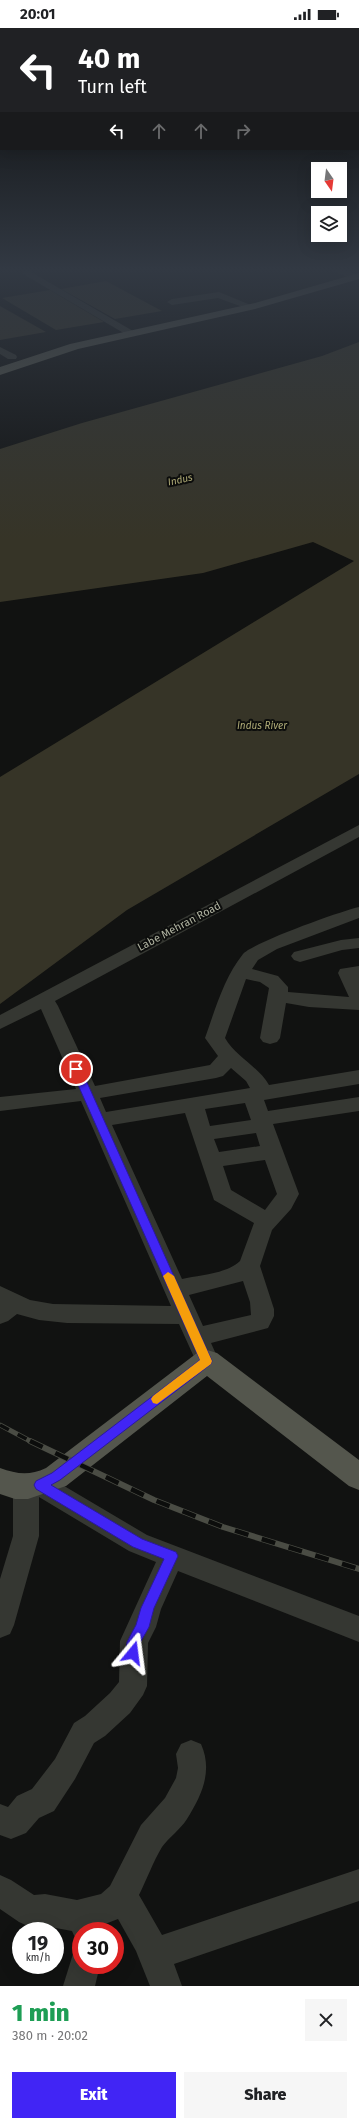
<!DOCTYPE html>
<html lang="en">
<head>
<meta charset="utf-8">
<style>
	body { margin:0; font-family:"Fira Sans",sans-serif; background:#f6f6f6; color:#202124; height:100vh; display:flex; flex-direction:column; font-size:15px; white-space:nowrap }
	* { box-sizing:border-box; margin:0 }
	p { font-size:13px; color:#757577 }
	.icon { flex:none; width:22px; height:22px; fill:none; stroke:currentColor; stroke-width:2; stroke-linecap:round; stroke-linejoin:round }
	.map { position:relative; height:1958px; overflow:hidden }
	.details { display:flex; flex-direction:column; background:#fff; flex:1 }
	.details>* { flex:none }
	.guide { position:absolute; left:0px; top:0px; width:359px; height:122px; box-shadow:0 4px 16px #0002; background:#202124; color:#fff; overflow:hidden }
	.needle { width:26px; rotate:166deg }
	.tools { position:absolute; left:311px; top:134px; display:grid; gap:8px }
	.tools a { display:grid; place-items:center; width:36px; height:36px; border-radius:0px; background:#fff; box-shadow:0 4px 16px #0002; font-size:20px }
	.speed { position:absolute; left:12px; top:1894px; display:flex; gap:8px; font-size:20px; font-weight:700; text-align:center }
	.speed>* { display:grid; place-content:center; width:52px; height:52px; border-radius:50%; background:#fff; box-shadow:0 4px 16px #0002; line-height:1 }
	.speed small { font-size:10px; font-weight:400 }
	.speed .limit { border:6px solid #d22; background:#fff; color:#111 }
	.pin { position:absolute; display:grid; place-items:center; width:34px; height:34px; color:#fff; margin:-17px; border:2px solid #fff; border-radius:50%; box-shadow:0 1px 4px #0007 }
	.me { position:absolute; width:44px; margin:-22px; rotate:16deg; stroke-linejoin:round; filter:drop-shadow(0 0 3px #0008) }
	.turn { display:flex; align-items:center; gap:14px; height:84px; padding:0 12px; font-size:18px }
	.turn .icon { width:52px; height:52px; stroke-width:2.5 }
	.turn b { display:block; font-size:28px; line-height:34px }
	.lanes { display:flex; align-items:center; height:38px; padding:0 12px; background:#0003; justify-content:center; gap:20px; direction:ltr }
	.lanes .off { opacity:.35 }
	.round { display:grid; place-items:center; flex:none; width:42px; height:42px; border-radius:0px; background:#f6f6f6 }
	.overview { display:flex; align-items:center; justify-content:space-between; height:68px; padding:0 12px }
	h1 { font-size:24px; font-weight:800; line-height:30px; color:#1e9e55 }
	.primary-button { display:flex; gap:8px; margin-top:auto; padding:8px 12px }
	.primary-button a { flex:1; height:46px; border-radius:0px; background:#4125f5; color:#fff; font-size:16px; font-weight:800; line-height:46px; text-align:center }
	.primary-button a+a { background:#f6f6f6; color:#202124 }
	.status { display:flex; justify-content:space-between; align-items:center; height:28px; padding:0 20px; background:#fff; direction:ltr }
	.status svg { height:11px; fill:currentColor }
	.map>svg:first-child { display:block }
</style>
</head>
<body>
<div class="status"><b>20:01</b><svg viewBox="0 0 49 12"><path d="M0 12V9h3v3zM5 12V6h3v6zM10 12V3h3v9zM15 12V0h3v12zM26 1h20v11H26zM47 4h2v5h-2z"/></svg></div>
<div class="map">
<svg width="359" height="1958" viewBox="0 0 359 1958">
	<rect width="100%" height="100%" fill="#111211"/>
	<!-- water -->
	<g fill="#363427">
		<path d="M106,253L162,283L115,291L61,261Z"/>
		<path d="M50,262L104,294L56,302L2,270Z"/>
		<path d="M0,278L46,304L0,312Z"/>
		<path d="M359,314V746L127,882L0,976V749L354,533L313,514L203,545L0,574V421L82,395L322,328Z"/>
	</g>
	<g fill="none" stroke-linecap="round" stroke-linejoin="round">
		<!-- minor -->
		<g fill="#353732" fill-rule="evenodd">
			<path d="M324,239H336L358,247L359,250L352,251Z"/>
			<path d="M26,241L133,303L135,305L130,308L127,307L23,246L22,244Z"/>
			<path d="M219,264L253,278L248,281L218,270L172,277L167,274L172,271Z"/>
			<path d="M0,319L16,327L17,329L16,331H8L0,326Z"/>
			<path d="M359,797V809L55,973L58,978L95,1058L210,1037L218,1028L205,1010C216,979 224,950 243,926C252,915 341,883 359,879V890L277,921L258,932L252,941L278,948L288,959V964L349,969L338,945L340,941L359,938V982L309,979L286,975L280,1010L277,1014L270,1016L263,1014L260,1010L269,960L260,954L246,951L225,1010C236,1029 258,1038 269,1057L359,1042V1056L264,1072L268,1083L359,1069V1083L273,1096L299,1166L291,1181L272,1202L260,1238L274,1281V1288L268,1300L211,1315L219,1333L215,1340L207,1342L199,1340L179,1296L67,1295L39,1292L17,1286L8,1293L0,1296V1258L30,1272L53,1276L171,1278L81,1073L0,1083V1069L76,1061L41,981L0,1001V987ZM231,1040L246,1053L250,1060L106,1084L100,1070L216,1050L223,1048ZM245,1075L251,1092L210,1098L205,1081ZM185,1085L214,1172L254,1195L240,1233C226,1246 200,1247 182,1251L112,1097ZM256,1105L260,1118L219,1124L214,1111ZM265,1132L277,1166L265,1182L231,1162L223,1138ZM243,1253L250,1274L251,1287L203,1298L189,1267Z"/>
			<path d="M359,910V920L342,922L300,934L294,932L291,928L294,924L341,912Z"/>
			<path d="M40,1446L49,1449L147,1507L359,1588V1614L178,1543L161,1581L156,1599L148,1615L147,1658L143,1667L130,1685L105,1708L94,1715L75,1751L54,1783L39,1790L26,1805L11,1811L0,1807V1776L8,1779L17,1768L32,1761L55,1731L74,1695L85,1688L110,1665L119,1654L120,1613L156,1534L129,1523L39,1469V1508L14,1597L10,1606L0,1610V1551L13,1508V1460L17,1452L26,1449L30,1451Z"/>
			<path d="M191,1712L201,1716C213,1743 202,1767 187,1791C180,1802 169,1809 162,1819C153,1834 147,1851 139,1867L162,1907L359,1841V1873L174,1936L182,1958H150L136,1923L118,1891L105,1896L104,1903H81V1916L77,1914L72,1903L45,1898L30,1899L19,1894L0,1881V1847L11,1852L34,1867L45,1866L77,1872L101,1866L110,1858L141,1797L165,1770L176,1750L178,1740L176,1726L181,1716Z"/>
			<path d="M81,1922V1937H100L95,1958H63L73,1926Z"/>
		</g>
		<!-- major -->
		<g fill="#54564d" fill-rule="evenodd">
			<path d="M359,245V251L255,281L78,321L0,347V339L70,316L255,275Z"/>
			<path d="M207,1322L217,1325L359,1432V1462L349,1458L207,1348L66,1458L28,1471H15L0,1466V1440C17,1446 29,1448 46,1440L197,1325Z"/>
		</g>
		<!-- rail-far1 casing -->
		<g stroke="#4a4c44" stroke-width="5">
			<path id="rail-far1" d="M0,1397L32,1414"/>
		</g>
		<!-- rail casing -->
		<g stroke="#4a4c44" stroke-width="6">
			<path id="rail" d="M30,1413L154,1472L223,1499L359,1541"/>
		</g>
		<!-- rail-far1 -->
		<use href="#rail-far1" stroke="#0c0d0c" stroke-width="3.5" stroke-dasharray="10" stroke-linecap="butt"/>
		<!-- rail -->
		<use href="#rail" stroke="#0c0d0c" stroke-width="4.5" stroke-dasharray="14" stroke-linecap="butt"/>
	</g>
	<!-- sky -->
	<linearGradient id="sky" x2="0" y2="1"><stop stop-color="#090a09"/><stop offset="0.47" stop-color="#323943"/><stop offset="1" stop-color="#323943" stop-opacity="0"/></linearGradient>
	<rect width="359" height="513" fill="url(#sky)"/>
	<!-- route -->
	<path fill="#4125f5" stroke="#2a189f" d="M73,1038H76L81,1041L212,1333L211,1336L60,1452L51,1457L142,1511L176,1524L178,1528L154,1580L149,1599L140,1615L137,1629L133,1631L128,1629L126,1625L127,1614L136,1597L141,1580L164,1531L133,1519L36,1461L34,1457L36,1453L52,1445L200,1332L71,1041Z"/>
	<!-- slow -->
	<path fill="#f59e0b" d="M168,1244L174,1248L212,1333L211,1336L157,1376L153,1375L151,1371L153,1368L200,1332L163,1248Z"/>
	<g text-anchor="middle" stroke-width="4" stroke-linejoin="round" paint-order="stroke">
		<!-- far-water labels -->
		<g font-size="10" font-style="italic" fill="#b0ac77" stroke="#0c0d0c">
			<text transform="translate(180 451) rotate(-12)" y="4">Indus</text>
			<text x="262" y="701">Indus River</text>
		</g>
		<!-- street labels -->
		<g font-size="11" fill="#b0b3a1" stroke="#0c0d0c">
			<text transform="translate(179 898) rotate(-28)" y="4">Labe Mehran Road</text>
		</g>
	</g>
</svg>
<div class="tools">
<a><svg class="needle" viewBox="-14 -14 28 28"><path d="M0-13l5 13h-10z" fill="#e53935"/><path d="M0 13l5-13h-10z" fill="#757577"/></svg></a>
<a><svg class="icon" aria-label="layers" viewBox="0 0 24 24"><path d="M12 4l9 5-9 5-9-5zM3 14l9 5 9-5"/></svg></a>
</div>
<div class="speed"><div>19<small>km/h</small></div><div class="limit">30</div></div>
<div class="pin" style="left:76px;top:1041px;background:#d93025"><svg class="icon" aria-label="arrive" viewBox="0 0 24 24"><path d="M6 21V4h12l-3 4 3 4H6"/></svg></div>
<svg class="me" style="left:133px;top:1625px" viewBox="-20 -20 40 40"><path d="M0-17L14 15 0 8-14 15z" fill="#4125f5" stroke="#fff" stroke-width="4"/></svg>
<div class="guide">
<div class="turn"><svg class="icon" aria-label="left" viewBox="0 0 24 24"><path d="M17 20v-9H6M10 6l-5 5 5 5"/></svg><div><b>40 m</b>Turn left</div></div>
<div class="lanes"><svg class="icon" aria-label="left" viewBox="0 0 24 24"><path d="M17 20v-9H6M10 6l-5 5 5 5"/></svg><svg class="icon off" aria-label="ahead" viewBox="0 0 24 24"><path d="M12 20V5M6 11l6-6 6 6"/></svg><svg class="icon off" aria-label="ahead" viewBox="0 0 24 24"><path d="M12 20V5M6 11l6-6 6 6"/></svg><svg class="icon off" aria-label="right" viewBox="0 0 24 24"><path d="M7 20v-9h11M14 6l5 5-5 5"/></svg></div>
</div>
</div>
<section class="details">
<div class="overview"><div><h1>1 min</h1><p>380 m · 20:02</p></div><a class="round"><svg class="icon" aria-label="close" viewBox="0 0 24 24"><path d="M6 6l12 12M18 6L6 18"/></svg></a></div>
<div class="primary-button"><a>Exit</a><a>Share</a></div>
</section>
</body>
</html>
